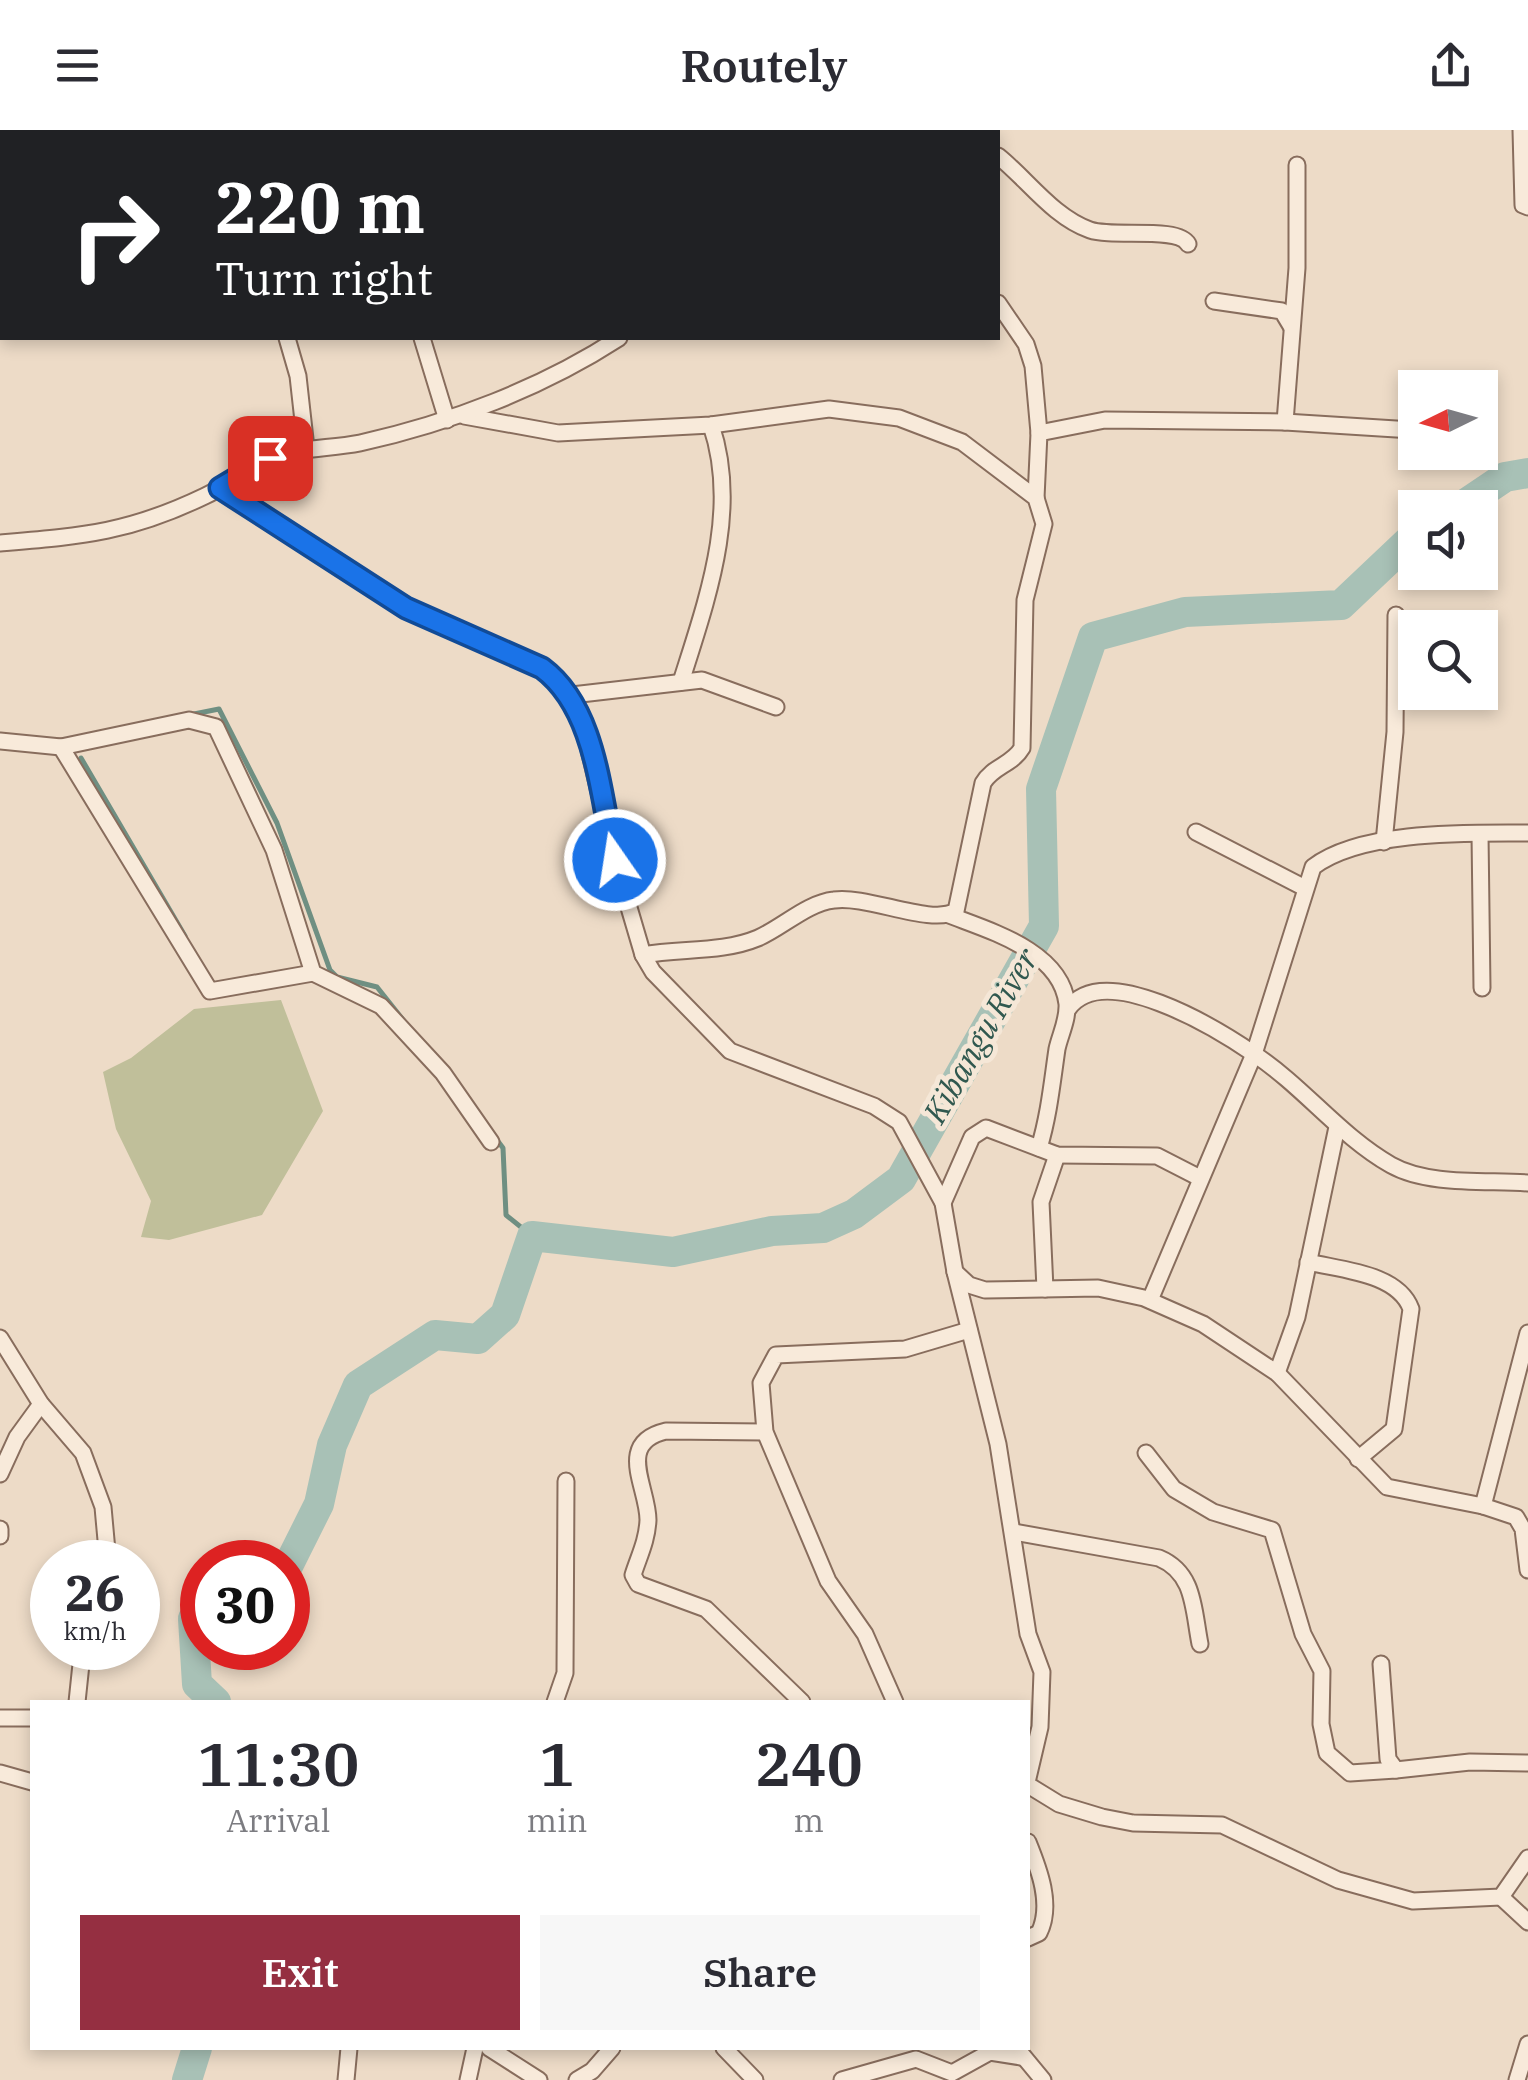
<!DOCTYPE html>
<html lang="en">
<head>
<meta charset="utf-8">
<style>
	body { margin:0; font-family:"IBM Plex Serif",serif; background:#f7f7f7; color:#2b2b33; height:100vh; display:flex; flex-direction:column; font-size:38px; white-space:nowrap }
	* { box-sizing:border-box; margin:0 }
	p { font-size:32px; color:#7c7c81 }
	.icon { flex:none; width:55px; height:55px; fill:none; stroke:currentColor; stroke-width:2; stroke-linecap:round; stroke-linejoin:round }
	.map { position:relative; flex:1; overflow:hidden }
	.panel { position:absolute; left:30px; top:1570px; width:1000px; height:350px; display:flex; flex-direction:column; background:#fff; border-radius:0px; box-shadow:0 5px 15px #0003 }
	.panel>* { flex:none }
	.banner { position:absolute; left:0px; top:0px; width:1000px; height:210px; box-shadow:0 5px 15px #0003; background:#202124; color:#fff; overflow:hidden }
	.needle { width:65px; rotate:265deg }
	.fabs { position:absolute; left:1398px; top:240px; display:grid; gap:20px }
	.fabs a { display:grid; place-items:center; width:100px; height:100px; border-radius:0px; background:#fff; box-shadow:0 5px 15px #0003; font-size:50px }
	.speed { position:absolute; left:30px; top:1410px; display:flex; gap:20px; font-size:50px; font-weight:700; text-align:center }
	.speed>* { display:grid; place-content:center; width:130px; height:130px; border-radius:50%; background:#fff; box-shadow:0 5px 15px #0003; line-height:1 }
	.speed small { font-size:25px; font-weight:400 }
	.speed .limit { border:15px solid #d22; background:#fff; color:#111 }
	.pin { position:absolute; display:grid; place-items:center; width:85px; height:85px; color:#fff; margin:-42px; border-radius:20px; box-shadow:0 5px 15px #0006 }
	.me { position:absolute; width:110px; margin:-55px; rotate:347deg; stroke-linejoin:round; filter:drop-shadow(0 0 8px #0008) }
	.turn { display:flex; align-items:center; gap:35px; height:210px; padding:0 50px; font-size:45px }
	.turn .icon { width:130px; height:130px; stroke-width:2.5 }
	.turn b { display:block; font-size:70px; line-height:85px }
	.eta { display:flex; justify-content:space-evenly; align-items:center; height:170px; text-align:center }
	.eta b { font-size:60px; font-weight:600; line-height:70px }
	.button { display:flex; gap:20px; margin-top:auto; padding:20px 50px }
	.button a { flex:1; height:115px; border-radius:0px; background:#952f41; color:#fff; font-size:40px; font-weight:600; line-height:115px; text-align:center }
	.button a+a { background:#f7f7f7; color:#2b2b33 }
	header { display:flex; justify-content:space-between; align-items:center; height:130px; padding:0 50px; background:#fff; font-size:45px; font-weight:600 }
	.map>svg:first-child { display:block }
</style>
</head>
<body>
<header><svg class="icon" aria-label="menu" viewBox="0 0 24 24"><path d="M4 6h16M4 12h16M4 18h16"/></svg>Routely<svg class="icon" aria-label="share" viewBox="0 0 24 24"><path d="M12 15V3M7 8l5-5 5 5M5 13v7h14v-7"/></svg></header>
<div class="map">
<svg width="1528" height="1950" viewBox="0 0 1528 1950">
	<rect width="100%" height="100%" fill="#eddbc7"/>
	<!-- cemetery -->
	<path fill="#c0bf9a" d="M281,870L323,981L262,1085L169,1110L141,1107L151,1071L116,999L103,942L131,928L194,879Z"/>
	<g fill="none" stroke-linecap="round" stroke-linejoin="round">
		<!-- stream -->
		<g stroke="#6f8f82" stroke-width="5">
			<path d="M189,585L219,579L277,693L330,840L337,847L377,857L404,891"/>
			<path d="M81,628L185,806"/>
			<path d="M497,1010L503,1018L506,1085L532,1106"/>
		</g>
		<!-- river -->
		<g stroke="#a8c1b6" stroke-width="30">
			<path d="M1459,378L1505,347L1528,343"/>
			<path d="M288,1436L319,1374L332,1315L358,1255L435,1205L478,1209L505,1185L532,1106L673,1122L772,1101L823,1098L854,1084L901,1049L1044,796L1041,659L1093,507L1185,482L1341,475L1415,405"/>
			<path d="M202,1484L193,1489L197,1554L216,1572"/>
			<path d="M187,1950L197,1918"/>
		</g>
		<!-- minor casing -->
		<g stroke="#886d5d" stroke-width="19">
			<g id="minor">
				<path d="M246,0V2"/>
				<path d="M631,0L634,2"/>
				<path d="M969,0L971,2"/>
				<path d="M1521,0L1523,75L1528,77"/>
				<path d="M915,2L918,0"/>
				<path d="M998,26C1027,49 1053,87 1090,100C1113,108 1178,96 1188,114"/>
				<path d="M1214,171L1282,181L1291,196"/>
				<path d="M998,173L1026,214L1033,236L1039,303"/>
				<path d="M287,208L298,246L306,318"/>
				<path d="M422,208L447,290"/>
				<path d="M464,286L558,303L711,295L829,279L899,288L962,312L1036,368L1044,394L1025,470L1022,618C1012,635 993,636 983,653L956,781C931,796 868,765 834,770C807,773 783,797 758,808C722,823 681,818 643,825"/>
				<path d="M1285,292L1297,138V35"/>
				<path d="M220,358L406,478L541,538L572,565L582,590L615,730L643,825L653,842L730,921L874,976L899,992L943,1073L955,1142L969,1155L985,1160L1098,1158L1144,1168L1203,1194L1277,1243L1387,1357L1483,1376L1516,1387L1523,1399L1528,1440"/>
				<path d="M1036,368L1039,303L1105,290L1285,292L1412,300"/>
				<path d="M0,413C83,406 128,403 205,366C228,355 247,338 271,328C300,317 330,319 360,313C450,293 542,258 619,208"/>
				<path d="M681,552C707,469 740,380 711,295"/>
				<path d="M572,565L702,550L776,577"/>
				<path d="M0,611L61,617L189,590L216,597L274,720L313,843L381,876L443,943L491,1012"/>
				<path d="M61,617L210,861L313,843"/>
				<path d="M1196,702L1303,757"/>
				<path d="M1480,704L1482,858"/>
				<path d="M1384,712L1395,602L1396,485"/>
				<path d="M949,785C990,801 1061,821 1067,874C1068,890 1060,905 1057,919C1052,953 1049,985 1039,1018"/>
				<path d="M1068,879C1103,829 1216,898 1254,924C1304,957 1340,1006 1391,1035C1428,1056 1487,1050 1528,1053"/>
				<path d="M943,1073L972,1007L986,998L1057,1025L1157,1026L1198,1047"/>
				<path d="M1308,1132C1341,1140 1398,1143 1411,1179L1394,1299L1358,1329"/>
				<path d="M955,1142L998,1314L1028,1504L1042,1542L1040,1597L1028,1648"/>
				<path d="M1045,1159L1041,1072L1057,1025"/>
				<path d="M1150,1170L1254,924L1313,737C1361,700 1468,703 1528,703"/>
				<path d="M0,1208L41,1274L83,1323L103,1377L108,1432"/>
				<path d="M1277,1243L1297,1187L1337,997"/>
				<path d="M765,1302L666,1301C615,1313 648,1357 648,1390C647,1411 639,1426 633,1445L638,1454L706,1479L802,1572"/>
				<path d="M1146,1323L1174,1359L1213,1382L1272,1400L1303,1504L1322,1541L1321,1594L1327,1623L1350,1643L1396,1640"/>
				<path d="M0,1344L17,1307L41,1274"/>
				<path d="M1483,1376L1528,1203"/>
				<path d="M0,1399V1406"/>
				<path d="M1014,1402L1159,1428C1195,1443 1193,1479 1200,1514"/>
				<path d="M1381,1534L1388,1629L1396,1640L1470,1632L1528,1633"/>
				<path d="M77,1572L81,1534L93,1518"/>
				<path d="M555,1572L565,1543L566,1351"/>
				<path d="M895,1572L865,1504L828,1451L765,1302L761,1253L776,1225L905,1219L969,1200"/>
				<path d="M0,1588H32"/>
				<path d="M0,1643L32,1652"/>
				<path d="M1028,1655L1059,1674L1102,1687L1133,1693L1222,1695L1338,1750L1413,1771L1501,1767L1528,1728"/>
				<path d="M1028,1712C1039,1739 1053,1775 1039,1803L1028,1808"/>
				<path d="M1501,1767L1528,1792"/>
				<path d="M489,1918L539,1950"/>
				<path d="M724,1918L755,1950"/>
				<path d="M1019,1921L1043,1950"/>
				<path d="M346,1950L349,1918"/>
				<path d="M468,1950L475,1918"/>
				<path d="M577,1950L592,1941L612,1918"/>
				<path d="M842,1950L916,1929L952,1943L990,1922L1021,1927"/>
				<path d="M1517,1950L1528,1914"/>
			</g>
		</g>
		<!-- minor -->
		<use href="#minor" stroke="#f8eada" stroke-width="15"/>
	</g>
	<g fill="none" stroke-linecap="round" stroke-linejoin="round">
		<!-- route casing -->
		<g stroke="#114b97" stroke-width="25">
			<path id="route" d="M270,328L220,358L406,478L542,538C597,579 600,667 615,730"/>
		</g>
		<!-- route -->
		<use href="#route" stroke="#1a73e8" stroke-width="18"/>
	</g>
	<g text-anchor="middle" stroke-width="10" stroke-linejoin="round" paint-order="stroke">
		<!-- water labels -->
		<g font-size="32" font-style="italic" fill="#30584f" stroke="#f5e7d7">
			<text transform="translate(981 906) rotate(-60)" y="11">Kibangu River</text>
		</g>
	</g>
</svg>
<div class="fabs">
<a><svg class="needle" viewBox="-14 -14 28 28"><path d="M0-13l5 13h-10z" fill="#e53935"/><path d="M0 13l5-13h-10z" fill="#7c7c81"/></svg></a>
<a><svg class="icon" aria-label="sound" viewBox="0 0 24 24"><path d="M4 9h4l5-4v14l-5-4H4zM17 9q2 3 0 6"/></svg></a>
<a><svg class="icon" aria-label="search" viewBox="0 0 24 24"><circle cx="10" cy="10" r="6"/><path d="M15 15l6 6"/></svg></a>
</div>
<div class="speed"><div>26<small>km/h</small></div><div class="limit">30</div></div>
<div class="pin" style="left:270px;top:328px;background:#d93025"><svg class="icon" aria-label="arrive" viewBox="0 0 24 24"><path d="M6 21V4h12l-3 4 3 4H6"/></svg></div>
<svg class="me" style="left:615px;top:730px" viewBox="-20 -20 40 40"><circle r="17" fill="#1a73e8" stroke="#fff" stroke-width="3"/><path d="M0-11L8 9 0 5-8 9z" fill="#fff"/></svg>
<div class="banner">
<div class="turn"><svg class="icon" aria-label="right" viewBox="0 0 24 24"><path d="M7 20v-9h11M14 6l5 5-5 5"/></svg><div><b>220 m</b>Turn right</div></div>
</div>
<section class="panel">
<div class="eta">
<div><b>11:30</b><p>Arrival</p></div>
<div><b>1</b><p>min</p></div>
<div><b>240</b><p>m</p></div>
</div>
<div class="button"><a>Exit</a><a>Share</a></div>
</section>
</div>
</body>
</html>
